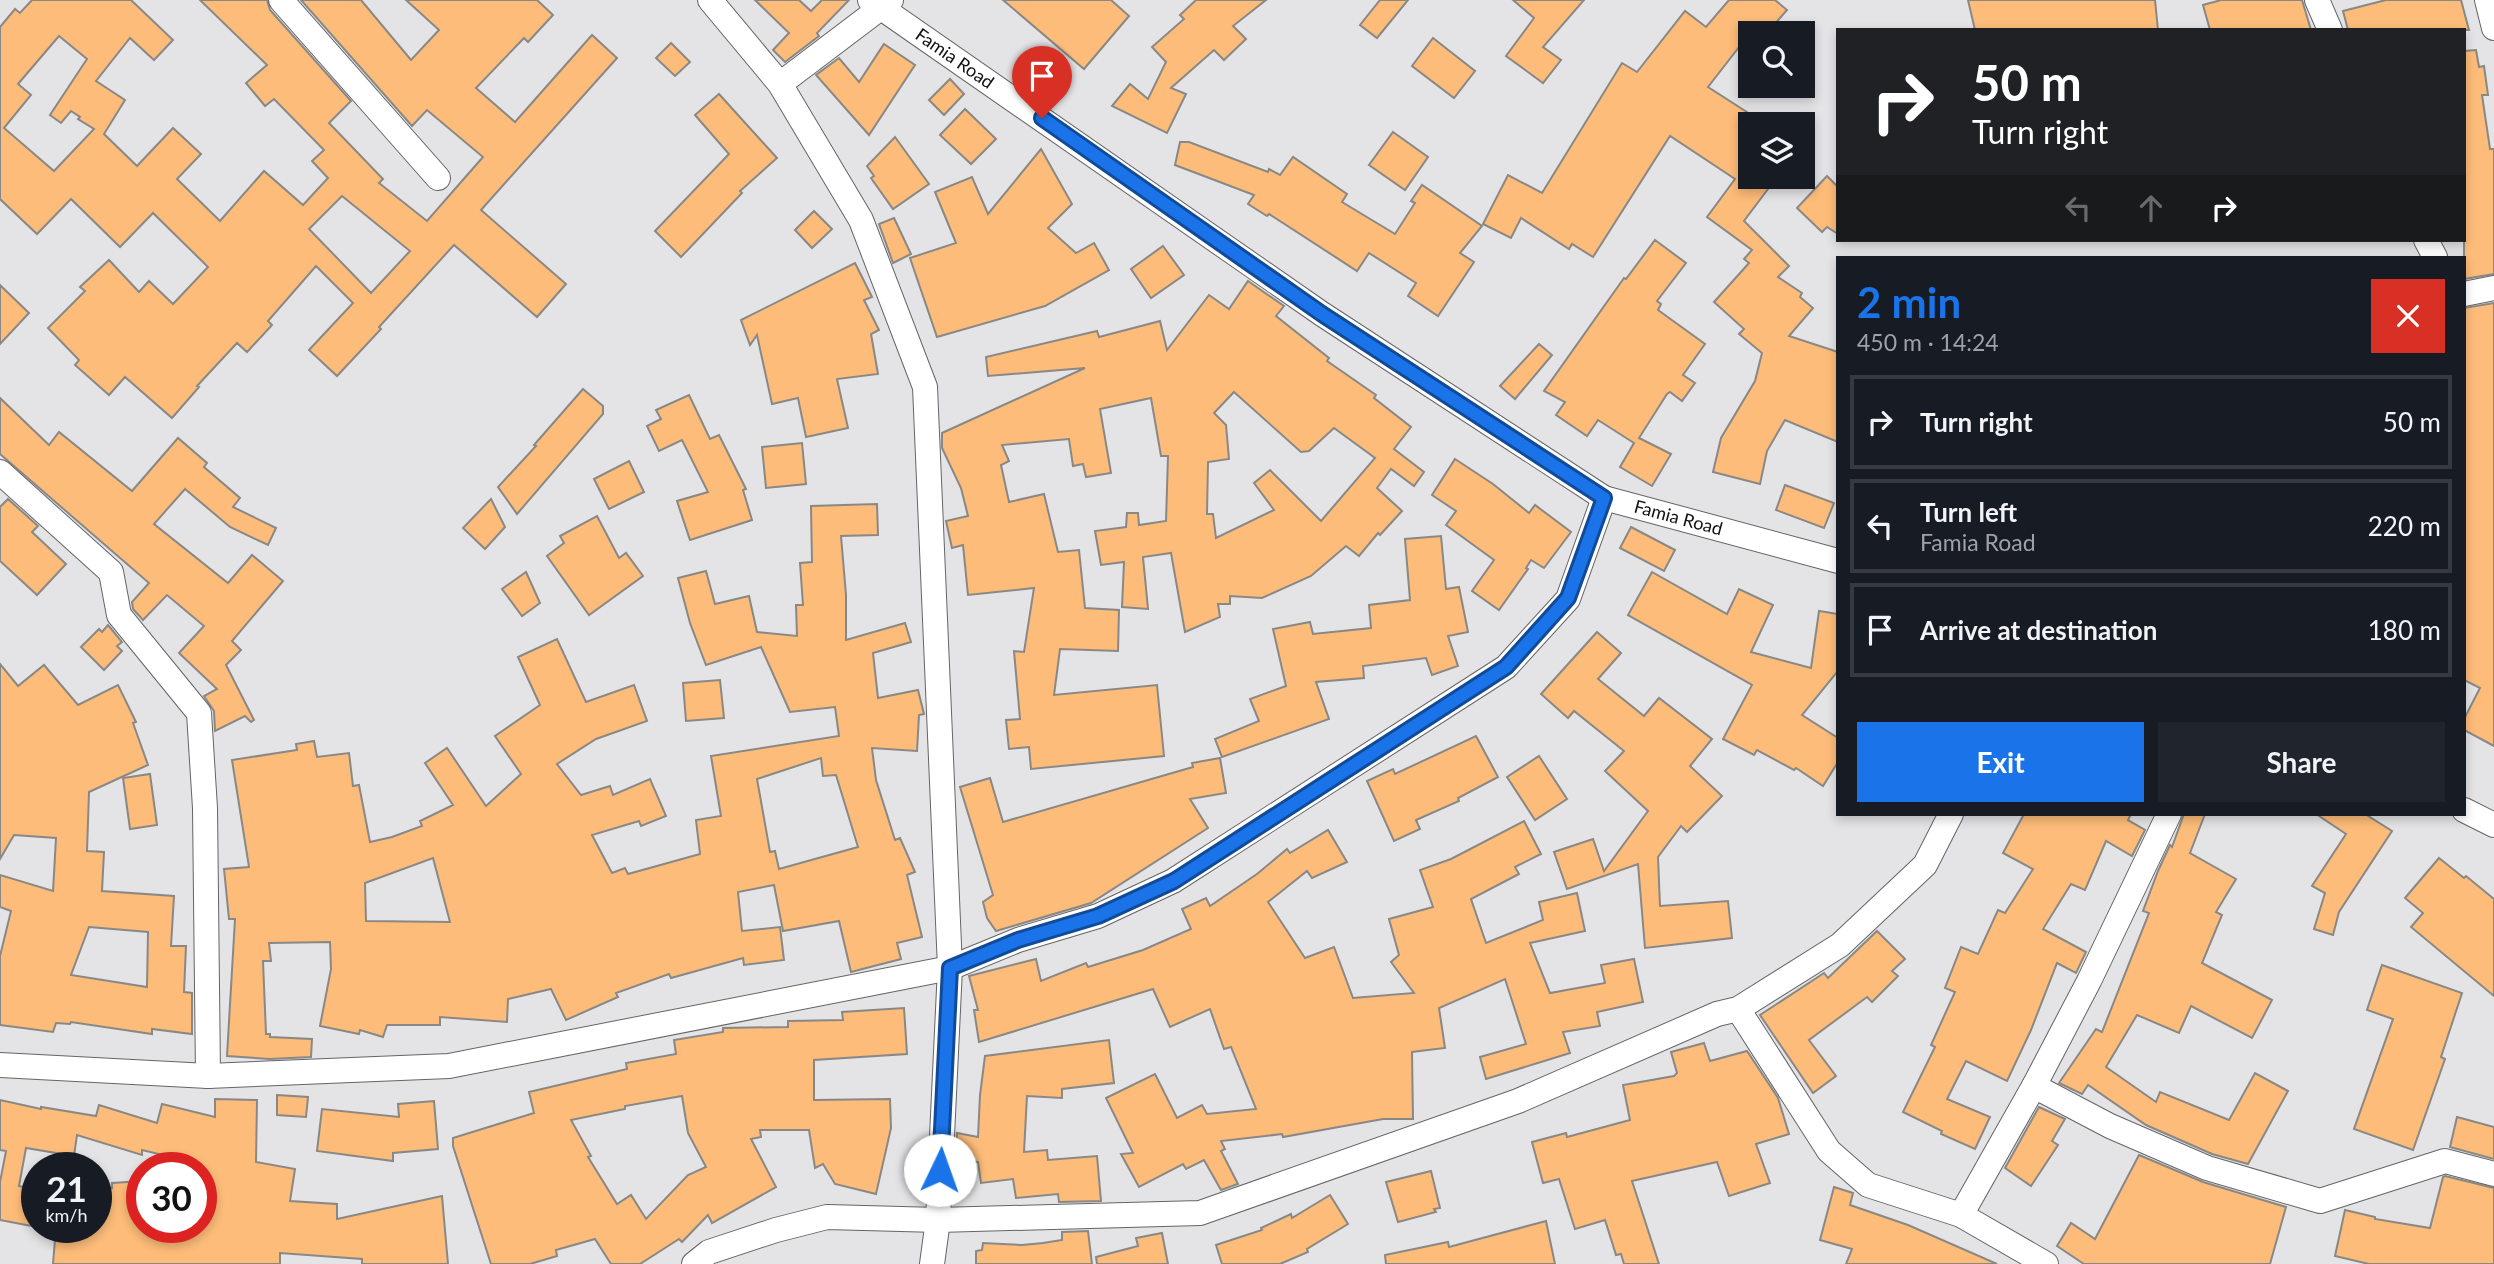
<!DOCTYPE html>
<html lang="en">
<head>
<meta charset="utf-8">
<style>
	body { margin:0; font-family:Lato,sans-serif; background:#20242c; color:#f1f3f6; height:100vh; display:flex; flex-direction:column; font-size:26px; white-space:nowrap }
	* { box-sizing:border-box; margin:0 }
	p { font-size:23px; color:#9ea1a6 }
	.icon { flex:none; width:38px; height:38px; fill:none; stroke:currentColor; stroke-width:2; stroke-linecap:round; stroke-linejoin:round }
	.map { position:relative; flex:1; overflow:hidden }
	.panel { position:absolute; left:1836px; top:256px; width:630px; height:560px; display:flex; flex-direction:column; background:#171b24; border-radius:0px; box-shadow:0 4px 10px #0003 }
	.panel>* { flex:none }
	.guide { position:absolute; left:1836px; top:28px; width:630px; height:214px; border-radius:0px; box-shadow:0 4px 10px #0003; background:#202124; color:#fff; overflow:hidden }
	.tools { position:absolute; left:1738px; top:21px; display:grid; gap:14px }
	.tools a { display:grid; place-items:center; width:77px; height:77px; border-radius:0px; background:#171b24; box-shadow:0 4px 10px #0003; font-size:35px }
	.speed { position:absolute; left:21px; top:1152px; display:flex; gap:14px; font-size:35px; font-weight:700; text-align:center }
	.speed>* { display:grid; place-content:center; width:91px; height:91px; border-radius:50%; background:#171b24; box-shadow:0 4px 10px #0003; line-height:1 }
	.speed small { font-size:18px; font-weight:400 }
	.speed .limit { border:10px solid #d22; background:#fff; color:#111 }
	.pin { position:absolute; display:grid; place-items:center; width:60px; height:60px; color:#fff; margin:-72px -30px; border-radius:50% 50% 50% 0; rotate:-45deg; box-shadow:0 0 7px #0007 }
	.pin .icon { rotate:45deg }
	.me { position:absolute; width:77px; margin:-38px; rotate:3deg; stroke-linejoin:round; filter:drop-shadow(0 0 5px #0008) }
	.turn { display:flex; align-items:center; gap:24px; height:147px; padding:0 21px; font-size:32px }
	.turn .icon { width:91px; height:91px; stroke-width:2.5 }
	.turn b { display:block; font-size:49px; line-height:60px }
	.lanes { display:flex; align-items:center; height:66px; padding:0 21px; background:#0003; justify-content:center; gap:35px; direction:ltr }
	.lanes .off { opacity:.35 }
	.round { display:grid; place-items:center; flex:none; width:74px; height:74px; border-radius:0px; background:#20242c }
	.headline { display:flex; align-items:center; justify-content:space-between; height:119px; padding:0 21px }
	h1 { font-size:42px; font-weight:700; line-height:52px; color:#1a73e8 }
	.cta { display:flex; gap:14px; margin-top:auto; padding:14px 21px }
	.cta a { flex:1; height:80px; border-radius:0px; background:#1a73e8; color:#fff; font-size:28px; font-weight:700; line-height:80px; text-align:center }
	.cta a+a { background:#20242c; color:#f1f3f6 }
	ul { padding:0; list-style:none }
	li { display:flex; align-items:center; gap:21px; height:94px; margin:0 14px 10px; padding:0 7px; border:4px solid #363941; border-radius:0px }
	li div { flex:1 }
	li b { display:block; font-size:26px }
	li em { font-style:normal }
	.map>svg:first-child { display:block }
</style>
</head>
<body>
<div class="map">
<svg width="2494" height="1264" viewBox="0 0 2494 1264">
	<rect width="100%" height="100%" fill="#e4e3e6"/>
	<!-- building -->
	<g fill="#fdbc79" stroke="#8a8885" stroke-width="2" fill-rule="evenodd">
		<path d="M32,0H131L173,40L154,60L130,38L96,81L125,100L104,134L137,166L173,128L201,154L177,179L220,221L264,171L303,205L328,178L312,161L324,150L274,99L265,106L246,83L267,65L200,0H267L270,10L351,101L329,123L383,179L379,183L427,221L483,157L427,110L412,126L301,0H361L411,60L439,30L406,0H537L553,15L528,42L524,38L476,88L515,122L592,35L617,58L481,210L566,284L537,317L454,245L379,327L381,329L337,376L309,350L353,303L316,266L268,321L272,325L247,352L237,343L197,386L199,387L172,418L125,377L109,395L75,365L79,360L48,328L85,291L80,287L109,260L139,292L149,281L173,304L208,267L153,213L120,247L71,199L37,234L0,199V27L15,9L20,13ZM59,36L87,59L50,115L61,123L71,111L80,117L78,119L94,129L54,171L4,128L31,95L18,84ZM342,196L410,251L371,293L309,229Z"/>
		<path d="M755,0H799L811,11L822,0H849L817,33L819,36L785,62L773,50L789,33Z"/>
		<path d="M1003,0H1111L1129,16L1084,69Z"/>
		<path d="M1196,0H1266L1233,26L1246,39L1224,60L1214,50L1171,88L1186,94L1167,133L1112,106L1130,84L1148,99L1166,62L1152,47L1184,19L1180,15Z"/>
		<path d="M1380,0H1408L1377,38L1360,25Z"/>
		<path d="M1513,0H1584L1543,47L1561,60L1543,83L1506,56L1534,18Z"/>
		<path d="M1729,0H1775L1787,10L1767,33H1750L1708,87L1750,114V177H1777L1744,221L1789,266L1778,277L1802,293L1800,297L1813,308L1789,336L1838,352V442L1785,420L1767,451L1760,484L1713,472L1721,438L1755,381L1762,353L1739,334L1744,329L1714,302L1749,263L1744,259L1752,250L1707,217L1735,179L1670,136L1593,257L1572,244L1569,249L1521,218L1511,238L1483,224L1508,175L1542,193L1622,63L1637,72L1685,11L1706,27Z"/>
		<path d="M1968,0H2155L2158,30H1975Z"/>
		<path d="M2221,0H2302L2311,30H2210L2203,5Z"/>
		<path d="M2386,0H2461L2469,30H2348L2343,11Z"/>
		<path d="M1433,38L1475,71L1454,98L1412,66Z"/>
		<path d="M671,43L690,62L675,76L656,58Z"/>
		<path d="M884,44L915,65L869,135L816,75L839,58L859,82Z"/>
		<path d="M2476,50L2479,67L2484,66L2488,95H2482L2490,149H2494V274L2464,279V51Z"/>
		<path d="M950,79L964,94L944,115L929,100Z"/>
		<path d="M719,94L777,158L740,191L742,193L681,257L655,231L729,154L695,115Z"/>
		<path d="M965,109L996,139L971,164L940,135Z"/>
		<path d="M1393,132L1428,157L1405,190L1369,165Z"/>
		<path d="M895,137L929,184L893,209L871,178L874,176L867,166Z"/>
		<path d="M1180,142H1189L1268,172L1269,169L1280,175L1293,157L1347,194L1342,202L1395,234L1415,203L1411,201L1422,185L1482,226L1460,253L1474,262L1438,316L1408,296L1416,283L1369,253L1357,271L1269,214L1267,216L1248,204L1254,195L1175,165Z"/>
		<path d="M1041,149L1072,204L1048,228L1076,253L1094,243L1109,270L1045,306L937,337L910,258L956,243L935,192L972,177L988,214Z"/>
		<path d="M1827,176L1838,187V234L1827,227L1822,232L1797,208Z"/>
		<path d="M814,211L832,229L812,248L795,230Z"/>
		<path d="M894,218L911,254L893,263L879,224Z"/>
		<path d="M1655,240L1686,263L1657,301L1661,304L1658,310L1705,344L1683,375L1695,383L1682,401L1670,392L1667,394L1639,438L1671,454L1652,486L1620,467L1634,443L1598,420L1587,436L1556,415L1565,402L1544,391L1624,278L1626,279Z"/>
		<path d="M1163,246L1184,275L1151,298L1131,269Z"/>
		<path d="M855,263L872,297L864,300L879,330L871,334L878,374L837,379L848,428L806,437L798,398L772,404L757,335L750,345L741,320Z"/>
		<path d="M1248,281L1284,306L1276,316L1329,358L1327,361L1376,395L1374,398L1411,427L1394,449L1424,472L1414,486L1391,469L1377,488L1402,511L1380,535L1378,533L1359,556L1346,546L1311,576L1262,598L1230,596V604H1218L1220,617L1185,632L1171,553L1143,557L1148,609L1122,607L1124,562L1101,565L1095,531L1126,527L1127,513H1138L1139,525L1166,521L1168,456H1161L1151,398L1100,409L1111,473L1086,477L1083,464L1073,466L1069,439L1002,445L1009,461L1001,465L1009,502L1044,494L1058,552L1079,550L1085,608L1119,610L1118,651L1060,649L1054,695L1157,685L1164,756L1031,769L1029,747L1009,749L1006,720L1020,719L1014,651L1024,652L1034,588L968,595L963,545L952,548L946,521L968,516L961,488L942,448V433L1085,368L988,376L986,357L1097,331L1099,337L1160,321L1167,350L1209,295L1229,309ZM1234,392L1301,452L1309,451L1334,428L1375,458L1321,521L1270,470L1254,483L1274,510L1216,538L1213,514H1207L1208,462L1229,459L1226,425L1214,413Z"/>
		<path d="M0,285L29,313L0,344Z"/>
		<path d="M2494,303V746L2464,730V719L2480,688L2464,680V308Z"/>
		<path d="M1539,344L1552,355L1515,399L1500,386Z"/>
		<path d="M583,389L603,406V414L517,514L498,487L536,446L534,445Z"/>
		<path d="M689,395L710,439L719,435L746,489L743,490L752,520L690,540L677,501L708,492L682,440L659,451L647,426L661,419L656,410Z"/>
		<path d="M0,398L49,445L59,432L132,491L178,438L207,463L204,467L240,498L233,507L276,528L268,545L230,527L185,489L154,524L228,583L252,555L283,581L232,641L241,650L226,665L254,720L251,722L245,716L215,731L214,711L204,696L217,689L179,653L204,626L167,595L143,620L133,609L132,602L149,583L0,454Z"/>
		<path d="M802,443L806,484L766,488L762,447Z"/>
		<path d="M1455,459L1493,484L1529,513L1535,505L1571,532L1544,568L1531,560L1526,568L1528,569L1499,610L1472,591L1494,560L1446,525L1456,511L1432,495Z"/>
		<path d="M629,461L644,492L609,509L594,479Z"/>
		<path d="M1785,485L1834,503L1824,528L1776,510Z"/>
		<path d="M8,499L38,526L32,532L66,564L37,595L0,561V507Z"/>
		<path d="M491,499L505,527L485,549L463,528Z"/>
		<path d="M877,504L878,535L841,536L846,595V640L905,623L911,642L873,653L878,698L918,690L924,714L919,715L917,751L872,748L876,780L895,840L900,838L915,872L907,875L922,937L897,943L901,959L851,972L839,921L783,931L774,885L738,892L742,931L780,927L784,960L744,965L743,958L671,978L669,974L616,993L618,997L566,1020L551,989L508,999L507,1022L440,1017V1025H387L383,1037L360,1030L359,1034L320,1026L331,969L330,942L269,943L271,961H263L266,1034H270V1037L312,1039L311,1057L270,1059L227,1056L235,919H229L224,869L249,867L232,760L297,750L296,744L314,741L317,757L349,753L353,786L359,785L370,842L392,837L422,826L420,821L453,805L425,763L447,748L486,806L521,774L495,736L540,705L518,657L557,639L586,702L634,685L647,721L596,739L557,764L581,795L610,786L613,795L650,779L666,816L641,826L639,821L592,835L612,873L625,868L628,874L700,854L696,820L721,816L711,756L839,736L835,707L790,712L761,647L706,665L690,623L678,578L706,571L715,604L749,596L757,632L797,636L796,605H803L800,563L812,562L811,506ZM821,758L823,776L836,775L858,847L779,869L775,851L770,852L757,779ZM433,858L450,922L366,921L365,883Z"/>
		<path d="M597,516L619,558L626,553L643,576L589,615L547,556L564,543L560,536Z"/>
		<path d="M1631,527L1675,550L1664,571L1620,548Z"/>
		<path d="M1441,536L1446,589L1459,587L1468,632L1448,636L1458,666L1432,675L1426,658L1363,666L1364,678L1316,682L1329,719L1222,757L1215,739L1259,721L1250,699L1286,686L1273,629L1310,622L1313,634L1371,628L1369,605L1410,600L1405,539Z"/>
		<path d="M526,572L540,603L522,616L502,589Z"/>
		<path d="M1652,572L1727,614L1739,589L1773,605L1751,652L1811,668L1819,611L1838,614V671L1802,715L1838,738V762L1823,786L1796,768L1794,770L1757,750L1754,755L1723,739L1752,685L1628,615Z"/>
		<path d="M108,625L122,642L117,646L122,651L104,670L81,647L99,629L102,632Z"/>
		<path d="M1597,632L1621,653L1598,679L1644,716L1659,698L1712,739L1690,766L1722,796L1687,832L1681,826L1658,857L1660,906L1728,901L1732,938L1645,948L1638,864L1567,889L1554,852L1593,839L1604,871L1648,811L1605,771L1624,751L1574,711L1568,718L1541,694Z"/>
		<path d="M0,664L18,686L44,665L78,705L118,685L136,722L133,723L148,765L89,792L87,851L104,852L102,891L174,896L171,946H186L184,992L192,993V1034L152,1029V1034L71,1022L70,1024L56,1023L53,1032L0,1025V956L11,911L0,907V875L53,891L56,838L14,835L0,859ZM89,927L148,932L147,987L71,975Z"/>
		<path d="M720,680L724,718L686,721L683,683Z"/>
		<path d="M1476,736L1498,777L1458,798L1459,801L1416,820L1420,829L1394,841L1367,781L1393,769L1395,774Z"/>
		<path d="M1539,756L1567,799L1535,820L1507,777Z"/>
		<path d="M1220,758L1226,793L1190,799L1208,828L1091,903L996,931L987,918L983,902L993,895L960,787L990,778L1003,822L1193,767L1192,763Z"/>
		<path d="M150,774L157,825L130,829L123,778Z"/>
		<path d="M2024,814H2131L2128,820L2145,830L2132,856L2106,841L2085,890L2071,884L2043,929L2086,952L2076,973L2057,963L2031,1030L2007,1081L1966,1061L1947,1099L1990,1117L1975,1149L1941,1134L1942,1131L1903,1112L1935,1047L1931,1045L1955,992L1945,988L1961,947L1978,954L1998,910L2005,913L2033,869L2003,853Z"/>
		<path d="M2184,814H2205L2190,853L2236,879L2216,912L2222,915L2202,963L2272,1000L2252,1038L2191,1006L2179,1033L2137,1015L2106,1067L2156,1102L2160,1092L2229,1120L2255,1073L2288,1091L2248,1164L2212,1154L2146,1125L2088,1085L2082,1094L2059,1083L2096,1029L2102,1032L2149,913L2143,911L2158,871L2170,845L2172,847Z"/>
		<path d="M2316,814H2365L2392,831L2339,912L2333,935L2314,929L2325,893L2312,886L2346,834Z"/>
		<path d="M1524,821L1541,854L1515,867L1519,874L1471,899L1486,943L1543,920L1539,902L1577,893L1585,931L1530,943L1550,993L1605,983L1601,965L1634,959L1643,1002L1597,1012L1600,1026L1563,1032L1570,1053L1486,1079L1480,1057L1526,1044L1505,979L1439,1008L1445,1048L1412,1052L1413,1119H1383L1283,1137L1282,1134L1221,1141L1225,1149L1221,1151L1238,1184L1221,1190L1204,1160L1186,1169L1183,1164L1139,1187L1121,1154L1133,1153L1106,1098L1155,1074L1177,1118L1202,1105L1207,1114L1256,1109L1231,1047L1224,1049L1210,1009L1170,1027L1153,989L979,1042L974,1010H978L969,976L1036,959L1041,981L1086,963L1088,967L1143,950L1191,929L1182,909L1206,898L1210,906L1257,874L1287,849L1290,853L1328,830L1347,862L1312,878L1307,871L1268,902L1305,958L1334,947L1353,998L1414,993L1391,962L1399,955L1389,919L1433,907L1420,870L1451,859Z"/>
		<path d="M2439,858L2464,878L2466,876L2494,899V996L2411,927L2423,913L2405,898Z"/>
		<path d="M1877,931L1905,959L1892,971L1898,976L1872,1002L1867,997L1809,1040L1836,1076L1813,1093L1760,1015L1824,973L1828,978Z"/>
		<path d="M2382,965L2462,993L2441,1057L2445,1059L2413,1150L2354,1129L2393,1019L2367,1010Z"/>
		<path d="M904,1008L907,1054L814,1060V1100L890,1099L891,1128L876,1194L835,1184L823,1164L815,1168L809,1130H760L761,1137L751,1139L776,1187L712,1223L708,1215L682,1242L679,1239L640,1264H611L595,1239L556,1250L557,1256L530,1264H491L453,1146V1138L534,1113L529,1092L627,1069L626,1063L676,1054L674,1040L723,1032V1028L788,1027V1021L843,1020L842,1012ZM682,1096L688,1133L706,1167L688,1175L646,1219L631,1195L617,1204L588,1157L591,1156L571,1120L625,1109V1106Z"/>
		<path d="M1109,1040L1114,1083L1062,1089V1098L1027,1096L1024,1152L1047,1150L1048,1160L1097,1156L1101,1201L1059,1202L1058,1194L1016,1198L1013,1179L981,1183L978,1162L956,1160L957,1133L978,1137L980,1095L985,1056Z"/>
		<path d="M1704,1043L1710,1061L1747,1051L1778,1098L1789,1134L1756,1144L1770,1183L1729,1196L1717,1162L1632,1181L1659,1264H1624L1621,1254L1616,1255L1605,1220L1575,1229L1559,1179L1543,1183L1532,1142L1566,1133L1567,1137L1630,1120L1623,1085L1674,1076L1677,1073L1671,1052Z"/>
		<path d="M277,1095L308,1097L306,1117L277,1115Z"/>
		<path d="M215,1099L257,1100L256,1162L295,1169L290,1201L337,1204V1219L442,1196L448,1264H362V1259L280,1253V1264H53L56,1227H96V1185L112,1188V1183L142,1181V1227H201V1176H210L201,1173V1164L142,1150V1155L77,1135L74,1156L26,1148L19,1186L37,1190V1227L0,1220V1182L6,1151L0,1150V1100L41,1109V1107L96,1116L99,1105L157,1123L162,1104L215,1117Z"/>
		<path d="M434,1101L438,1149L393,1153V1161L317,1151L322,1109L399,1117L398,1104Z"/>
		<path d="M2039,1107L2065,1119L2052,1141L2058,1145L2031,1186L2005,1168Z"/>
		<path d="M2457,1117L2494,1127V1159L2450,1147Z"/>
		<path d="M2139,1155L2203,1182L2286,1207L2270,1264H2084L2057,1246L2071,1223L2095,1239Z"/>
		<path d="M1431,1171L1440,1208L1434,1209L1436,1212L1398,1222L1386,1182Z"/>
		<path d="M2445,1176L2494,1188V1264H2369L2335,1256L2345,1210L2375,1217V1219L2430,1228L2443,1177Z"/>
		<path d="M1834,1187L1853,1193L1850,1205L1908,1225L1997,1264H1846L1852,1249L1820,1240Z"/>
		<path d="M1330,1195L1348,1224L1307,1249L1308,1252L1280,1264H1222L1216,1245L1262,1230L1261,1228L1291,1214L1292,1218Z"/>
		<path d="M1546,1221L1555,1264H1386L1385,1255L1448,1242L1449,1247Z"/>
		<path d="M1088,1231L1092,1264H976V1251L982,1250L983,1243L1022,1245L1043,1243L1062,1240V1232Z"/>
		<path d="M1162,1233L1168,1264H1097L1096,1257L1138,1246L1136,1238Z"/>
	</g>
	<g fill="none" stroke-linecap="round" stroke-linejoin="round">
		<!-- minor casing -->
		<g stroke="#656467" stroke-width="26">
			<g id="minor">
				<path d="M281,0L438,178"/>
				<path d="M710,0L780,84L861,220L925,387L950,968L938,1220L932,1264"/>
				<path id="s1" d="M870,0L1322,314L1604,498L1838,561"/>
				<path d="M2317,0L2330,30"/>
				<path d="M2487,0L2494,28"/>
				<path d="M780,84L891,0"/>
				<path d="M2426,240L2435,257"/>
				<path d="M2464,294L2494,288"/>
				<path d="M0,472L111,572L119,615L199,713L205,808L208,1076"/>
				<path d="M2464,810L2494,825"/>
				<path d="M1738,1009L1829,1151L1868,1185L1961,1215L2046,1264"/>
				<path d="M0,1065L208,1076L449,1066L950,968L1018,940L1098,916L1173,881L1506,667L1568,599L1604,498"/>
				<path d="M2034,1086L2110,1126L2207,1168L2320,1201L2445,1161L2494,1174"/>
				<path d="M1961,1215L2034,1086L2089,981L2169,814"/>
				<path d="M694,1264L709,1252L776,1230L827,1217L938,1220L1200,1213L1518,1101L1717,1014L1738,1009L1840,945L1925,865L1951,814"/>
			</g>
		</g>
		<!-- minor -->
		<use href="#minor" stroke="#fff" stroke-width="24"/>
	</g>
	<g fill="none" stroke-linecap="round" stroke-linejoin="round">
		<!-- route casing -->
		<g stroke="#114b97" stroke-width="18">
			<path id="route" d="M940,1170L950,968L1018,940L1098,916L1174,881L1506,667L1568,598L1604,498L1322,314L1042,118"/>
		</g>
		<!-- route -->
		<use href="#route" stroke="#1a73e8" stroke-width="12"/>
	</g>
	<g text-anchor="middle" stroke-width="5" stroke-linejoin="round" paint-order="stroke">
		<!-- street labels -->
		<g font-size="18" fill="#121213" stroke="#e4e3e6">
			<text dy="6" stroke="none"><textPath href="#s1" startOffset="103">Famia Road</textPath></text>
			<text dy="6" stroke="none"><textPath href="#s1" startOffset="964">Famia Road</textPath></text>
		</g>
	</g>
</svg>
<div class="tools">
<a><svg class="icon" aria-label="search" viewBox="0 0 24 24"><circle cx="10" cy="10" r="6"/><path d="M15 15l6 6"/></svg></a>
<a><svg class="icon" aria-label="layers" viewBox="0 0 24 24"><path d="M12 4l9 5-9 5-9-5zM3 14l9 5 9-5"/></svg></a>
</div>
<div class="speed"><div>21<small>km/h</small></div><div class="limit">30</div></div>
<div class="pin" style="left:1042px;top:118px;background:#d93025"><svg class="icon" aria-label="arrive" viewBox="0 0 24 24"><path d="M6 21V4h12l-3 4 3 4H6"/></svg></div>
<svg class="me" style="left:940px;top:1170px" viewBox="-20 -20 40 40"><circle r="19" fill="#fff"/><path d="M0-13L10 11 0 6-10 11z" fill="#1a73e8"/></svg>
<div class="guide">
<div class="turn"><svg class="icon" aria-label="right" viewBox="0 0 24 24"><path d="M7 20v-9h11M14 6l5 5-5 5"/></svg><div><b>50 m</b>Turn right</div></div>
<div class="lanes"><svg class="icon off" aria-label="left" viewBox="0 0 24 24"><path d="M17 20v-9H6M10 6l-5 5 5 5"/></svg><svg class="icon off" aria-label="ahead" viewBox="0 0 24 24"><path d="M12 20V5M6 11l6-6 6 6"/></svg><svg class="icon" aria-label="right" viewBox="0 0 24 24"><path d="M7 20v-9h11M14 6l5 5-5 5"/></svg></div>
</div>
<section class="panel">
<div class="headline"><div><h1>2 min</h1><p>450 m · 14:24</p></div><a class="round" style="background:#d93025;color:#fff"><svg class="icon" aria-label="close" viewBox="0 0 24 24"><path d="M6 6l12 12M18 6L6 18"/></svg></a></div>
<ul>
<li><svg class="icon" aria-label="right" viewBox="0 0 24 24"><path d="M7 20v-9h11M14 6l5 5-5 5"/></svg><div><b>Turn right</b></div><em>50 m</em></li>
<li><svg class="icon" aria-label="left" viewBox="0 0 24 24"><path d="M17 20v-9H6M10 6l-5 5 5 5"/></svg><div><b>Turn left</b><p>Famia Road</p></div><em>220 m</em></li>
<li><svg class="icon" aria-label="arrive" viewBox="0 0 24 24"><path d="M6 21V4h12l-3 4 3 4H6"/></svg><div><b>Arrive at destination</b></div><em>180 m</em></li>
</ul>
<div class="cta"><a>Exit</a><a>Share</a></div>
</section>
</div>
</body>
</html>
